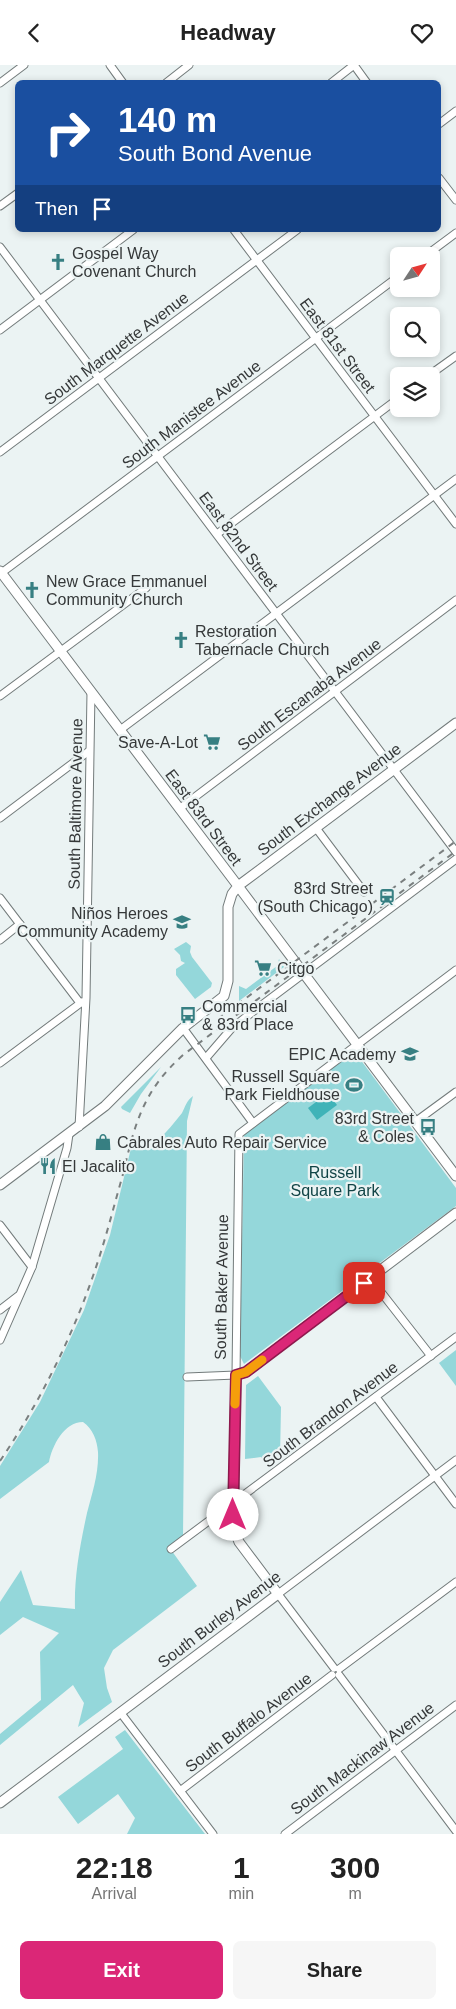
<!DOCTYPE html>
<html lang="en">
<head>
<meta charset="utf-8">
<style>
	body { margin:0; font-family:Helvetica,sans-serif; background:#f6f6f6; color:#222; height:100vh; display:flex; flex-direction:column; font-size:19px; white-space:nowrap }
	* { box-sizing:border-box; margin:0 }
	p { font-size:16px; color:#767676 }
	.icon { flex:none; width:28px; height:28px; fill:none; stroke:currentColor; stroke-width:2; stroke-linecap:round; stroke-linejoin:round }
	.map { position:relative; height:1769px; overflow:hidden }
	.panel { display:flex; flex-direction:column; background:#fff; flex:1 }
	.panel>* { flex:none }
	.hud { position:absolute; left:15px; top:15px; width:426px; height:152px; border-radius:8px; box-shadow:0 2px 8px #0003; background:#1a4fa0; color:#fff; overflow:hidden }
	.needle { width:32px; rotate:54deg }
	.tools { position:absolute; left:390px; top:182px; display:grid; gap:10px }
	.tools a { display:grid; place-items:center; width:50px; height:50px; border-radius:8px; background:#fff; box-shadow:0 2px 8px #0003; font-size:25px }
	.pin { position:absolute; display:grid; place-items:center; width:42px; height:42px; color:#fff; margin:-21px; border-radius:10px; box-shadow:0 2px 8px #0006 }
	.me { position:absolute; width:55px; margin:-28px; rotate:0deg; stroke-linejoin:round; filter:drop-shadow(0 0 4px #0008) }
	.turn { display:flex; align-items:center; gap:18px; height:105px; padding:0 20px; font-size:22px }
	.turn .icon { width:65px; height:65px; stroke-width:2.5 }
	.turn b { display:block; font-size:35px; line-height:42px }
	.then { display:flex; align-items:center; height:48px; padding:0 20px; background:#0003; gap:10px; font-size:19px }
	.eta { display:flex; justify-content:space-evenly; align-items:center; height:85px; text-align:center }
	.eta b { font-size:30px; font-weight:700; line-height:35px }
	.primary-button { display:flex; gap:10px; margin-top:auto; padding:10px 20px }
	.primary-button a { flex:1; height:58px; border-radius:8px; background:#db2777; color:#fff; font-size:20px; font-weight:700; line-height:58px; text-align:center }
	.primary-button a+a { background:#f6f6f6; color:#222 }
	header { display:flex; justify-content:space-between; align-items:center; height:65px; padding:0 20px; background:#fff; font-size:22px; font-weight:700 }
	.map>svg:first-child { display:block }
</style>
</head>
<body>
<header><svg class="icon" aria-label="back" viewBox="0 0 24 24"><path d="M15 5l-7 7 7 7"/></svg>Headway<svg class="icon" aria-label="heart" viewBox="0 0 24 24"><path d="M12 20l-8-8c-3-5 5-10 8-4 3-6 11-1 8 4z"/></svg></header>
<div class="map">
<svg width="456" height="1769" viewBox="0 0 456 1769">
	<rect width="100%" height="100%" fill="#ebf3f3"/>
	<!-- green -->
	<g fill="#94d7da">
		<path d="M186,877L191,881L190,887L192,892L212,918L211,922L195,934L176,910V904L185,898L181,896L180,890L174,884Z"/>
		<path d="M279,894L284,902L239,936V921L246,924L277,901Z"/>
		<path d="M351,989L357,990L456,1123V1141L244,1299L240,1291L244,1069Z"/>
		<path d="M161,1002L141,1029L130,1048L122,1044L121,1042Z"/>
		<path d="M193,1031L187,1056L183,1472L169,1482L197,1521L113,1585L104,1603L107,1623L112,1637L78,1662L84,1638L73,1620L0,1680V1669L41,1635L40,1587L59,1568L23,1552L0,1570V1537L21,1505L33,1540L75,1544C74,1512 80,1480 87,1448C92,1429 99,1408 98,1387C97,1375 93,1364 83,1357C64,1357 52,1381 49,1397L0,1434V1401L40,1337L84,1245L110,1170L133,1075H158C167,1067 174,1058 182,1048C185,1042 187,1035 193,1031Z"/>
		<path d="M456,1285V1321L439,1298Z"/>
		<path d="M258,1311L281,1342L280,1392L268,1402L261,1392L245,1394L246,1320Z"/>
		<path d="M125,1665L205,1769H127L135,1753L118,1729L78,1759L58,1732L123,1684L115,1672Z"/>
	</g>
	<!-- water -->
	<path fill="#40b3b8" d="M328,1028L337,1040L317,1055L308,1043Z"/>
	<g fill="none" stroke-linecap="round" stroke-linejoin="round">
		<!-- minor casing -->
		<g stroke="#737b7b" stroke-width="9">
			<g id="minor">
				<path d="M110,0L123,18"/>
				<path d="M354,0L367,18"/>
				<path d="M0,18L24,0"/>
				<path d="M166,18L189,0"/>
				<path d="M331,18L354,0"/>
				<path d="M439,59L456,46"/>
				<path d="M439,113L456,135"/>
				<path d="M0,141L18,128"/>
				<path d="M234,165L456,459"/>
				<path d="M0,182L456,787"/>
				<path d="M425,191L456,168"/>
				<path d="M0,265L133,165"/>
				<path d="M428,311L456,291"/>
				<path d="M0,387L297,165"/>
				<path d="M217,469L399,333"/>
				<path d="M0,509L399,211"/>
				<path d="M0,631L146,523"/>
				<path d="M120,665L456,414"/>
				<path d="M179,744L456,535"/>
				<path d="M0,753L89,686"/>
				<path d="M316,763L364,827"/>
				<path d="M0,833L80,938"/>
				<path d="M0,875L20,859"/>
				<path d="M183,963L253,1058"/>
				<path d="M206,993L231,964L246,952L456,794"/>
				<path d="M0,998L82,937"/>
				<path d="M415,1057L456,1027"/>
				<path d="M79,1062L86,933L91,627"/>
				<path d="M0,1160L32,1202"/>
				<path d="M370,1213L431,1291"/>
				<path d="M0,1245L18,1231"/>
				<path d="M0,1275L32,1202L67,1083L69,1069"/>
				<path d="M187,1312L236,1310L239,1069L456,905"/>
				<path d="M376,1332L456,1439"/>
				<path d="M171,1484L456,1272"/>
				<path d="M334,1603L278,1529L456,1395"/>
				<path d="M339,1604L456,1517"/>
				<path d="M339,1610L456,1766"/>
				<path d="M120,1647L213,1769"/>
				<path d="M180,1726L332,1610"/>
				<path d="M285,1769L456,1640"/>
			</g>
		</g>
		<!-- tertiary casing -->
		<g stroke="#737b7b" stroke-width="11">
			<g id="tertiary">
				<path d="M456,658L238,821L456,1111"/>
				<path d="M0,1738L278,1529L239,1477L233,1462L236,1310L246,1307L456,1148"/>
			</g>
		</g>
		<!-- secondary casing -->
		<g stroke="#737b7b" stroke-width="11">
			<path id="secondary" d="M0,506L238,821L232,829L228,842V916L224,931L183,963L105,1041L0,1120"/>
		</g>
		<!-- minor -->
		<use href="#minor" stroke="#fff" stroke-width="7"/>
		<!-- tertiary -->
		<use href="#tertiary" stroke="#fff" stroke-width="9"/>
		<!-- secondary -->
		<use href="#secondary" stroke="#fff" stroke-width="9"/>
		<!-- rail -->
		<g stroke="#7a7f7f" stroke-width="2" stroke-dasharray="6 6" stroke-linecap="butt">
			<path d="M218,954L456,776"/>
			<path d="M0,1396C42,1334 76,1265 99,1193C108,1165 115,1137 123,1109C135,1058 143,1026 183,990L456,786"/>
		</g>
	</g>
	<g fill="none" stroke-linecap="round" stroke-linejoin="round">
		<!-- route casing -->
		<g stroke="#8e194d" stroke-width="12">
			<path id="route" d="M233,1450L236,1310L246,1307L364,1218"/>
		</g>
		<!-- route -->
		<use href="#route" stroke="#db2777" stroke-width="9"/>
		<!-- slow -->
		<path stroke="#f59e0b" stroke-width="9" d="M235,1339L236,1310L246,1307L262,1295"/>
	</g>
	<!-- icons -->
	<defs>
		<g id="church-bare" transform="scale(1.35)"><path d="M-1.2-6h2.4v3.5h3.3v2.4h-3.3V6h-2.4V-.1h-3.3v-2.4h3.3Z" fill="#377f82" stroke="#ebf3f3" stroke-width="2.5" paint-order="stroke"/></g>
		<g id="supermarket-bare" transform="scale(1.35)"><path d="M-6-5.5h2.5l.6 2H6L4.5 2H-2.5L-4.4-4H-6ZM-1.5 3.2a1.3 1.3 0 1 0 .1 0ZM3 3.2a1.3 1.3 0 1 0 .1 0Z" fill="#377f82" stroke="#ebf3f3" stroke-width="2.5" paint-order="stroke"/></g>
		<g id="station-bare" transform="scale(1.35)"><path d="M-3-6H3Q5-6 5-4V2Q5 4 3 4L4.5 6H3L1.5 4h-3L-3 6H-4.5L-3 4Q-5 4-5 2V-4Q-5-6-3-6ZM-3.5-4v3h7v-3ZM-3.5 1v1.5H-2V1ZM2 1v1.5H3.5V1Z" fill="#377f82" stroke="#ebf3f3" stroke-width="2.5" paint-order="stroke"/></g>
		<g id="school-bare" transform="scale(1.35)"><path d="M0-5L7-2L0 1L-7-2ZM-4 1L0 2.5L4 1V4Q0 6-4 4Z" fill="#377f82" stroke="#ebf3f3" stroke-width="2.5" paint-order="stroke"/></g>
		<g id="bus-bare" transform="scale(1.35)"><path d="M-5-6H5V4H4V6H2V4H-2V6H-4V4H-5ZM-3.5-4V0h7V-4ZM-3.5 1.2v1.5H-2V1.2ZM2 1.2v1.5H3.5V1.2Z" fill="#377f82" stroke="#ebf3f3" stroke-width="2.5" paint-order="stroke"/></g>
		<g id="stadium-bare" transform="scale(1.35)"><path d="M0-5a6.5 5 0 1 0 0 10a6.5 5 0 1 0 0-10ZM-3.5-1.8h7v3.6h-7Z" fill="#377f82" stroke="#ebf3f3" stroke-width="2.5" paint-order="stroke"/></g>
		<g id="shop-bare" transform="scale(1.35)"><path d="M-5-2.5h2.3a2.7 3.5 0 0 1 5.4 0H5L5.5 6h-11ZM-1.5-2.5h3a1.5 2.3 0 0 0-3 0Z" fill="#377f82" stroke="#ebf3f3" stroke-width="2.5" paint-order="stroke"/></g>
		<g id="restaurant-bare" transform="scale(1.35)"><path d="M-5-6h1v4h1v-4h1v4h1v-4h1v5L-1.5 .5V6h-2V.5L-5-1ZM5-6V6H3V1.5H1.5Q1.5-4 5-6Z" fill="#377f82" stroke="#ebf3f3" stroke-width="2.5" paint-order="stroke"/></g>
	</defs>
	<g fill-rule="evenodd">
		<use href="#church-bare" x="58" y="197"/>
		<use href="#church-bare" x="32" y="525"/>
		<use href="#church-bare" x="181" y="575"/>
		<use href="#supermarket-bare" x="212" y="677"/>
		<use href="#station-bare" x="387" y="832"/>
		<use href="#school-bare" x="182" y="857"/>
		<use href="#supermarket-bare" x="263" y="903"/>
		<use href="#bus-bare" x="188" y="950"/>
		<use href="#school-bare" x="410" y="989"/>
		<use href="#stadium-bare" x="354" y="1020"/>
		<use href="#bus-bare" x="428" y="1062"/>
		<use href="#shop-bare" x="103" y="1077"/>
		<use href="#restaurant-bare" x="48" y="1101"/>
	</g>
	<g text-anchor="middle" stroke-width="4.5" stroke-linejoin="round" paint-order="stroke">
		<!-- poi labels -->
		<g font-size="16" fill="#353839" stroke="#ebf3f3" text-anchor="start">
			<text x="72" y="194">Gospel Way<tspan x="72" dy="18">Covenant Church</tspan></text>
			<text x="46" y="522">New Grace Emmanuel<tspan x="46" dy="18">Community Church</tspan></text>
			<text x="195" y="572">Restoration<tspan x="195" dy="18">Tabernacle Church</tspan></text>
			<text x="198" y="683" text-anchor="end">Save-A-Lot</text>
			<text x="373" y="829" text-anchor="end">83rd Street<tspan x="373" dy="18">(South Chicago)</tspan></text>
			<text x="168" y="854" text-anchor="end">Niños Heroes<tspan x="168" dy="18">Community Academy</tspan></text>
			<text x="277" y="909">Citgo</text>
			<text x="202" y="947">Commercial<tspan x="202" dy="18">&amp; 83rd Place</tspan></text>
			<text x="396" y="995" text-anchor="end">EPIC Academy</text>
			<text x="340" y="1017" text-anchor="end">Russell Square<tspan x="340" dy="18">Park Fieldhouse</tspan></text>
			<text x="414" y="1059" text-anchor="end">83rd Street<tspan x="414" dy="18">&amp; Coles</tspan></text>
			<text x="117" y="1083">Cabrales Auto Repair Service</text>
			<text x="62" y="1107">El Jacalito</text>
		</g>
		<!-- street labels -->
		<g font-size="16" fill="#353839" stroke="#ebf3f3">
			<text transform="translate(338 280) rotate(53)" y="6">East 81st Street</text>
			<text transform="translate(116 283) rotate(-37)" y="6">South Marquette Avenue</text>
			<text transform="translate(191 349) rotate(-37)" y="6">South Manistee Avenue</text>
			<text transform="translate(239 476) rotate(53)" y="6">East 82nd Street</text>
			<text transform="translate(309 629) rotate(-37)" y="6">South Escanaba Avenue</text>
			<text transform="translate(329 734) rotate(-37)" y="6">South Exchange Avenue</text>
			<text transform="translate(75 739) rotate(-89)" y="6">South Baltimore Avenue</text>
			<text transform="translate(204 752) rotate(53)" y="6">East 83rd Street</text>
			<text transform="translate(221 1222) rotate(-89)" y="6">South Baker Avenue</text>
			<text transform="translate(330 1349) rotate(-37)" y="6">South Brandon Avenue</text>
			<text transform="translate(219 1554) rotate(-37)" y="6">South Burley Avenue</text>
			<text transform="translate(248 1657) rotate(-37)" y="6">South Buffalo Avenue</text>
			<text transform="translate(362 1693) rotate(-37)" y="6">South Mackinaw Avenue</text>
		</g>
		<!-- park labels -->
		<g font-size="16" fill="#114446" stroke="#ebf3f3">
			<text x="335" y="1113">Russell<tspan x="335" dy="18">Square Park</tspan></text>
		</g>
	</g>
</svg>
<div class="tools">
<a><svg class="needle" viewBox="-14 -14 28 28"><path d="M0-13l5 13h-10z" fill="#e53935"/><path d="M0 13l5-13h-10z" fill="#767676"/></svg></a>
<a><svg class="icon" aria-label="search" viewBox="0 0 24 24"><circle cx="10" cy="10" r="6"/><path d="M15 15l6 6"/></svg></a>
<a><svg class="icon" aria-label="layers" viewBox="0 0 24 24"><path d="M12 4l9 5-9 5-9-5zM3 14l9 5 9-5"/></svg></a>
</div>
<div class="pin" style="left:364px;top:1218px;background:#d93025"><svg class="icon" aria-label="arrive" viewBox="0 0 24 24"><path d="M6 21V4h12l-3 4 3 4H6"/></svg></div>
<svg class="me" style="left:233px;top:1450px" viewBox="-20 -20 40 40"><circle r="19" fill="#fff"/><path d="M0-13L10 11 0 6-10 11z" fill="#db2777"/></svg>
<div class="hud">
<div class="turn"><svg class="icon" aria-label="right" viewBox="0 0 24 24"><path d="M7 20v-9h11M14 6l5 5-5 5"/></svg><div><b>140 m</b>South Bond Avenue</div></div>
<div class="then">Then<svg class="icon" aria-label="arrive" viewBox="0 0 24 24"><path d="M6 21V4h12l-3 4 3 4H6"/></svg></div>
</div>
</div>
<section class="panel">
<div class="eta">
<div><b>22:18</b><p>Arrival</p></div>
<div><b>1</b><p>min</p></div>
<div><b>300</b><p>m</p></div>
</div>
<div class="primary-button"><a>Exit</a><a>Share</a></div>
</section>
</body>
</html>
